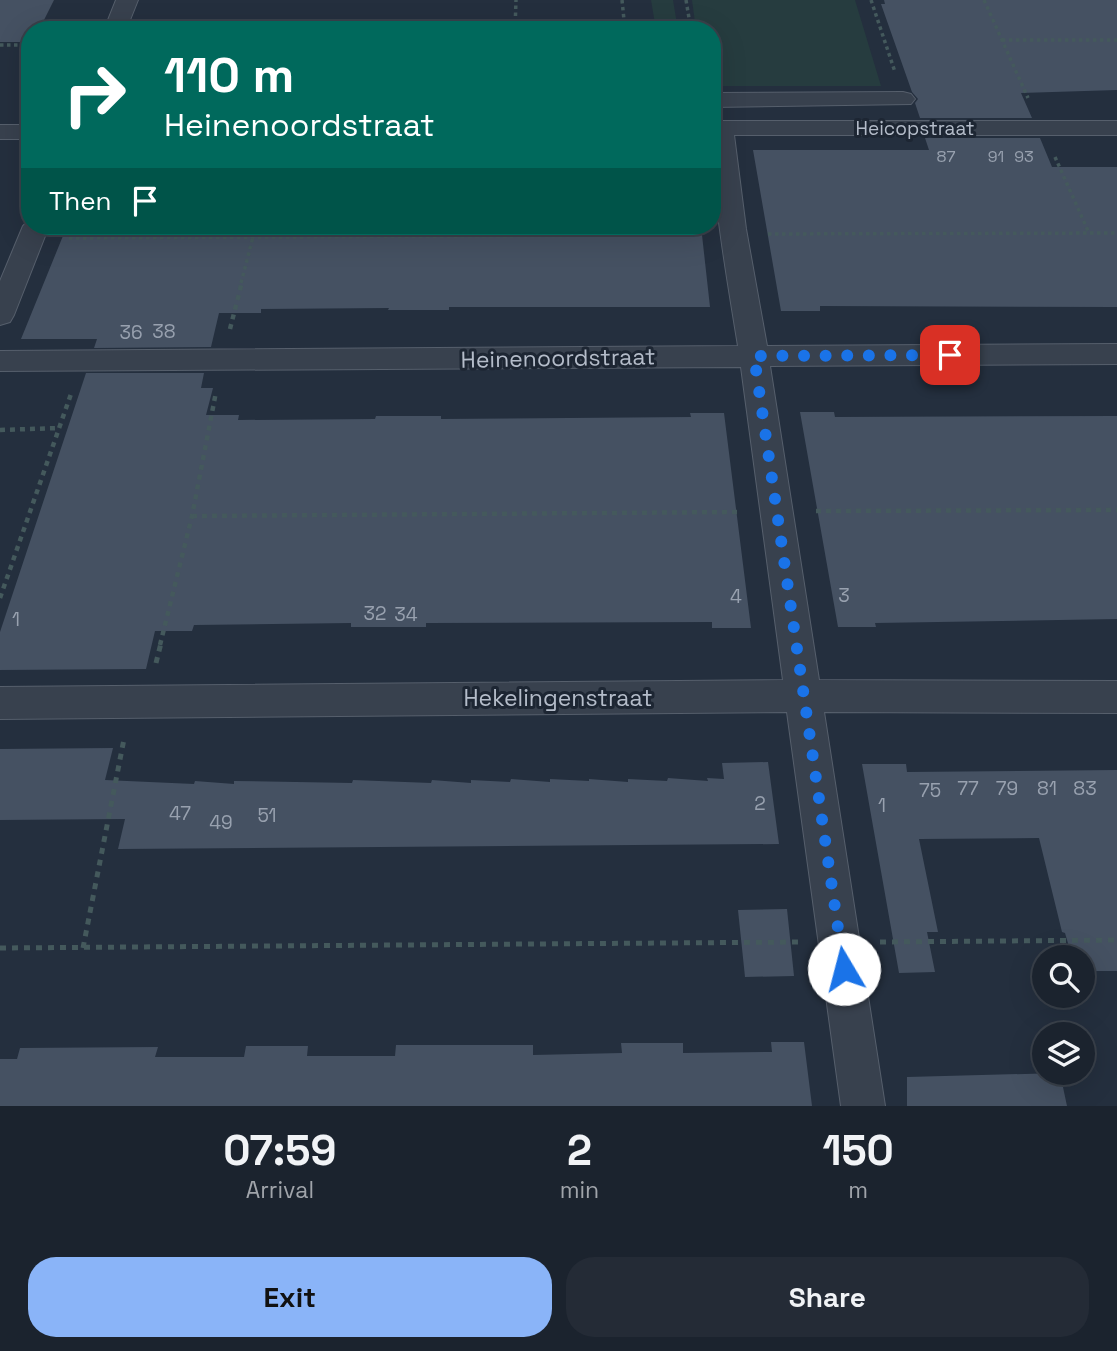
<!DOCTYPE html>
<html lang="en">
<head>
<meta charset="utf-8">
<style>
	body { margin:0; font-family:"Space Grotesk",sans-serif; background:#242b36; color:#f1f3f6; height:100vh; display:flex; flex-direction:column; font-size:26px; white-space:nowrap }
	* { box-sizing:border-box; margin:0 }
	p { font-size:23px; color:#a0a4aa }
	.icon { flex:none; width:38px; height:38px; fill:none; stroke:currentColor; stroke-width:2; stroke-linecap:round; stroke-linejoin:round }
	.map { position:relative; height:1106px; overflow:hidden }
	.panel { display:flex; flex-direction:column; background:#1b232e; flex:1 }
	.panel>* { flex:none }
	.guide { position:absolute; left:21px; top:21px; width:700px; height:214px; border-radius:28px; box-shadow:0 7px 28px #0002,0 0 0 2px #39404a; background:#00695c; color:#fff; overflow:hidden }
	.tools { position:absolute; left:1032px; top:945px; display:grid; gap:14px }
	.tools a { display:grid; place-items:center; width:63px; height:63px; border-radius:50%; background:#1b232e; box-shadow:0 7px 28px #0002,0 0 0 2px #39404a; font-size:35px }
	.pin { position:absolute; display:grid; place-items:center; width:60px; height:60px; color:#fff; margin:-30px; border-radius:14px; box-shadow:0 4px 10px #0006 }
	.me { position:absolute; width:77px; margin:-38px; rotate:352deg; stroke-linejoin:round; filter:drop-shadow(0 0 5px #0008) }
	.turn { display:flex; align-items:center; gap:24px; height:147px; padding:0 28px; font-size:32px }
	.turn .icon { width:91px; height:91px; stroke-width:2.5 }
	.turn b { display:block; font-size:49px; line-height:60px }
	.then { display:flex; align-items:center; height:66px; padding:0 28px; background:#0003; gap:14px; font-size:26px }
	.eta { display:flex; justify-content:space-evenly; align-items:center; height:119px; text-align:center }
	.eta b { font-size:42px; font-weight:800; line-height:49px }
	.action { display:flex; gap:14px; margin-top:auto; padding:14px 28px }
	.action a { flex:1; height:80px; border-radius:28px; background:#8ab4f8; color:#111; font-size:28px; font-weight:800; line-height:80px; text-align:center }
	.action a+a { background:#242b36; color:#f1f3f6 }
	.map>svg:first-child { display:block }
</style>
</head>
<body>
<div class="map">
<svg width="1117" height="1106" viewBox="0 0 1117 1106">
	<rect width="100%" height="100%" fill="#242f3e"/>
	<!-- green -->
	<g fill="#263c3f">
		<path d="M651,0H673L678,30H656Z"/>
		<path d="M692,0H855L881,86H712V30H696Z"/>
	</g>
	<!-- building -->
	<g fill="#455162">
		<path d="M0,0H54L39,30H30V42H0Z"/>
		<path d="M884,0H1117V90L1021,93L1032,118H920L915,103L918,99L912,92L881,4H885Z"/>
		<path d="M925,138H1040L1052,167H1117V307L820,306V311H781L753,150H929Z"/>
		<path d="M67,226H701L710,307H449V310H388L389,308L261,309V313H219L211,347L94,348L97,339H21Z"/>
		<path d="M86,373H204L201,388H213L206,415H239L238,420L375,419L376,416H441V419L691,417L690,413H724L751,628H712V622L426,623V627H351V623L194,625L192,631H155L146,669L0,670V632Z"/>
		<path d="M800,412H834L835,417L1117,416V619L875,623L876,627H838Z"/>
		<path d="M113,748L105,780L194,784L195,781L234,784V781L352,783L353,780L431,783L432,780L471,783V780L510,782L511,779L550,782V779L589,781V779L628,782V779L667,781L668,778L708,781L707,778L724,779L722,763L768,762L779,844L118,849L125,819L0,820V749Z"/>
		<path d="M862,764H906L907,772L1117,770V971H1083V957H1072L1065,933L1062,932L1039,838L919,839L938,932H927L935,972L899,973Z"/>
		<path d="M787,909L794,976L745,977L738,910Z"/>
		<path d="M771,1042H804L812,1106H0V1059H17L20,1048L158,1047L155,1057H244L246,1046H308L307,1056H395L396,1045H533V1055L622,1053L621,1043H683V1053L772,1052Z"/>
		<path d="M1060,1073L1067,1106H907V1077Z"/>
	</g>
	<g fill="none" stroke-linecap="round" stroke-linejoin="round">
		<!-- street casing -->
		<g stroke="#565f6c" stroke-width="2">
			<g id="street">
				<path d="M116,0H138L126,30H104Z"/>
				<path d="M903,92L911,94L915,99L911,104L712,107V93Z"/>
				<path d="M712,121H1117V135H734L746,229L767,346L1117,344V364L770,366L819,680L1117,681V713L824,712L885,1106H841L787,712L0,719V687L783,680L741,367L0,371V351L738,346C726,271 712,197 712,121Z"/>
				<rect x="0" y="125" width="30" height="14"/>
				<path d="M30,219V226H49L14,315L10,322L0,325V281L23,226Z"/>
			</g>
		</g>
		<!-- path-far2 -->
		<g stroke="#44595c" stroke-width="3.5" stroke-dasharray="3.5 3.5" stroke-linecap="butt">
			<path d="M622,0L625,30"/>
			<path d="M686,0L691,30"/>
			<path d="M871,0L895,72"/>
			<path d="M984,0L1028,98"/>
			<path d="M515,30L516,0"/>
			<path d="M1002,40H1117"/>
			<path d="M0,45H30"/>
			<path d="M1055,157L1089,233"/>
			<path d="M494,226V236"/>
			<path d="M768,234L1117,233"/>
			<path d="M69,238L700,235"/>
			<path d="M241,283L253,237"/>
		</g>
		<!-- path-far1 -->
		<g stroke="#44595c" stroke-width="4.5" stroke-dasharray="5 5" stroke-linecap="butt">
			<path d="M230,329L242,282"/>
			<path d="M0,430L59,428"/>
			<path d="M816,511L1117,510"/>
			<path d="M192,516L740,512"/>
			<path d="M0,598L72,391"/>
			<path d="M160,645L192,516L216,392"/>
		</g>
		<!-- path -->
		<g stroke="#44595c" stroke-width="5" stroke-dasharray="6 6" stroke-linecap="butt">
			<path d="M156,663L161,643"/>
			<path d="M880,942L1117,940"/>
			<path d="M0,948L798,942"/>
			<path d="M83,948L124,739"/>
		</g>
		<!-- street -->
		<use href="#street" fill="#38414e" fill-rule="evenodd"/>
	</g>
	<g fill="none" stroke-linecap="round" stroke-linejoin="round">
		<!-- route -->
		<path stroke="#1a73e8" stroke-width="12" stroke-dasharray="0 21.6" d="M844,969L754,356L950,355"/>
	</g>
	<g text-anchor="middle" stroke-width="6" stroke-linejoin="round" paint-order="stroke">
		<!-- far-number labels -->
		<g font-size="16" fill="#98a1af">
			<text x="946" y="162">87</text>
			<text x="996" y="162">91</text>
			<text x="1024" y="162">93</text>
		</g>
		<!-- far-street labels -->
		<g font-size="19" fill="#b4bcc9" stroke="#1d2633">
			<text x="915" y="135">Heicopstraat</text>
		</g>
		<!-- number labels -->
		<g font-size="19" fill="#98a1af">
			<text x="164" y="338">38</text>
			<text x="131" y="339">36</text>
			<text x="844" y="602">3</text>
			<text x="736" y="603">4</text>
			<text x="375" y="620">32</text>
			<text x="406" y="621">34</text>
			<text x="16" y="626">1</text>
			<text x="968" y="795">77</text>
			<text x="1007" y="795">79</text>
			<text x="1047" y="795">81</text>
			<text x="1085" y="795">83</text>
			<text x="930" y="797">75</text>
			<text x="760" y="810">2</text>
			<text x="882" y="812">1</text>
			<text x="180" y="820">47</text>
			<text x="267" y="822">51</text>
			<text x="221" y="829">49</text>
		</g>
		<!-- street labels -->
		<g font-size="23" fill="#b4bcc9" stroke="#1d2633">
			<text transform="translate(558 358) rotate(-1)" y="8">Heinenoordstraat</text>
			<text x="558" y="706">Hekelingenstraat</text>
		</g>
	</g>
</svg>
<div class="tools">
<a><svg class="icon" aria-label="search" viewBox="0 0 24 24"><circle cx="10" cy="10" r="6"/><path d="M15 15l6 6"/></svg></a>
<a><svg class="icon" aria-label="layers" viewBox="0 0 24 24"><path d="M12 4l9 5-9 5-9-5zM3 14l9 5 9-5"/></svg></a>
</div>
<div class="pin" style="left:950px;top:355px;background:#d93025"><svg class="icon" aria-label="arrive" viewBox="0 0 24 24"><path d="M6 21V4h12l-3 4 3 4H6"/></svg></div>
<svg class="me" style="left:844px;top:969px" viewBox="-20 -20 40 40"><circle r="19" fill="#fff"/><path d="M0-13L10 11 0 6-10 11z" fill="#1a73e8"/></svg>
<div class="guide">
<div class="turn"><svg class="icon" aria-label="right" viewBox="0 0 24 24"><path d="M7 20v-9h11M14 6l5 5-5 5"/></svg><div><b>110 m</b>Heinenoordstraat</div></div>
<div class="then">Then<svg class="icon" aria-label="arrive" viewBox="0 0 24 24"><path d="M6 21V4h12l-3 4 3 4H6"/></svg></div>
</div>
</div>
<section class="panel">
<div class="eta">
<div><b>07:59</b><p>Arrival</p></div>
<div><b>2</b><p>min</p></div>
<div><b>150</b><p>m</p></div>
</div>
<div class="action"><a>Exit</a><a>Share</a></div>
</section>
</body>
</html>
